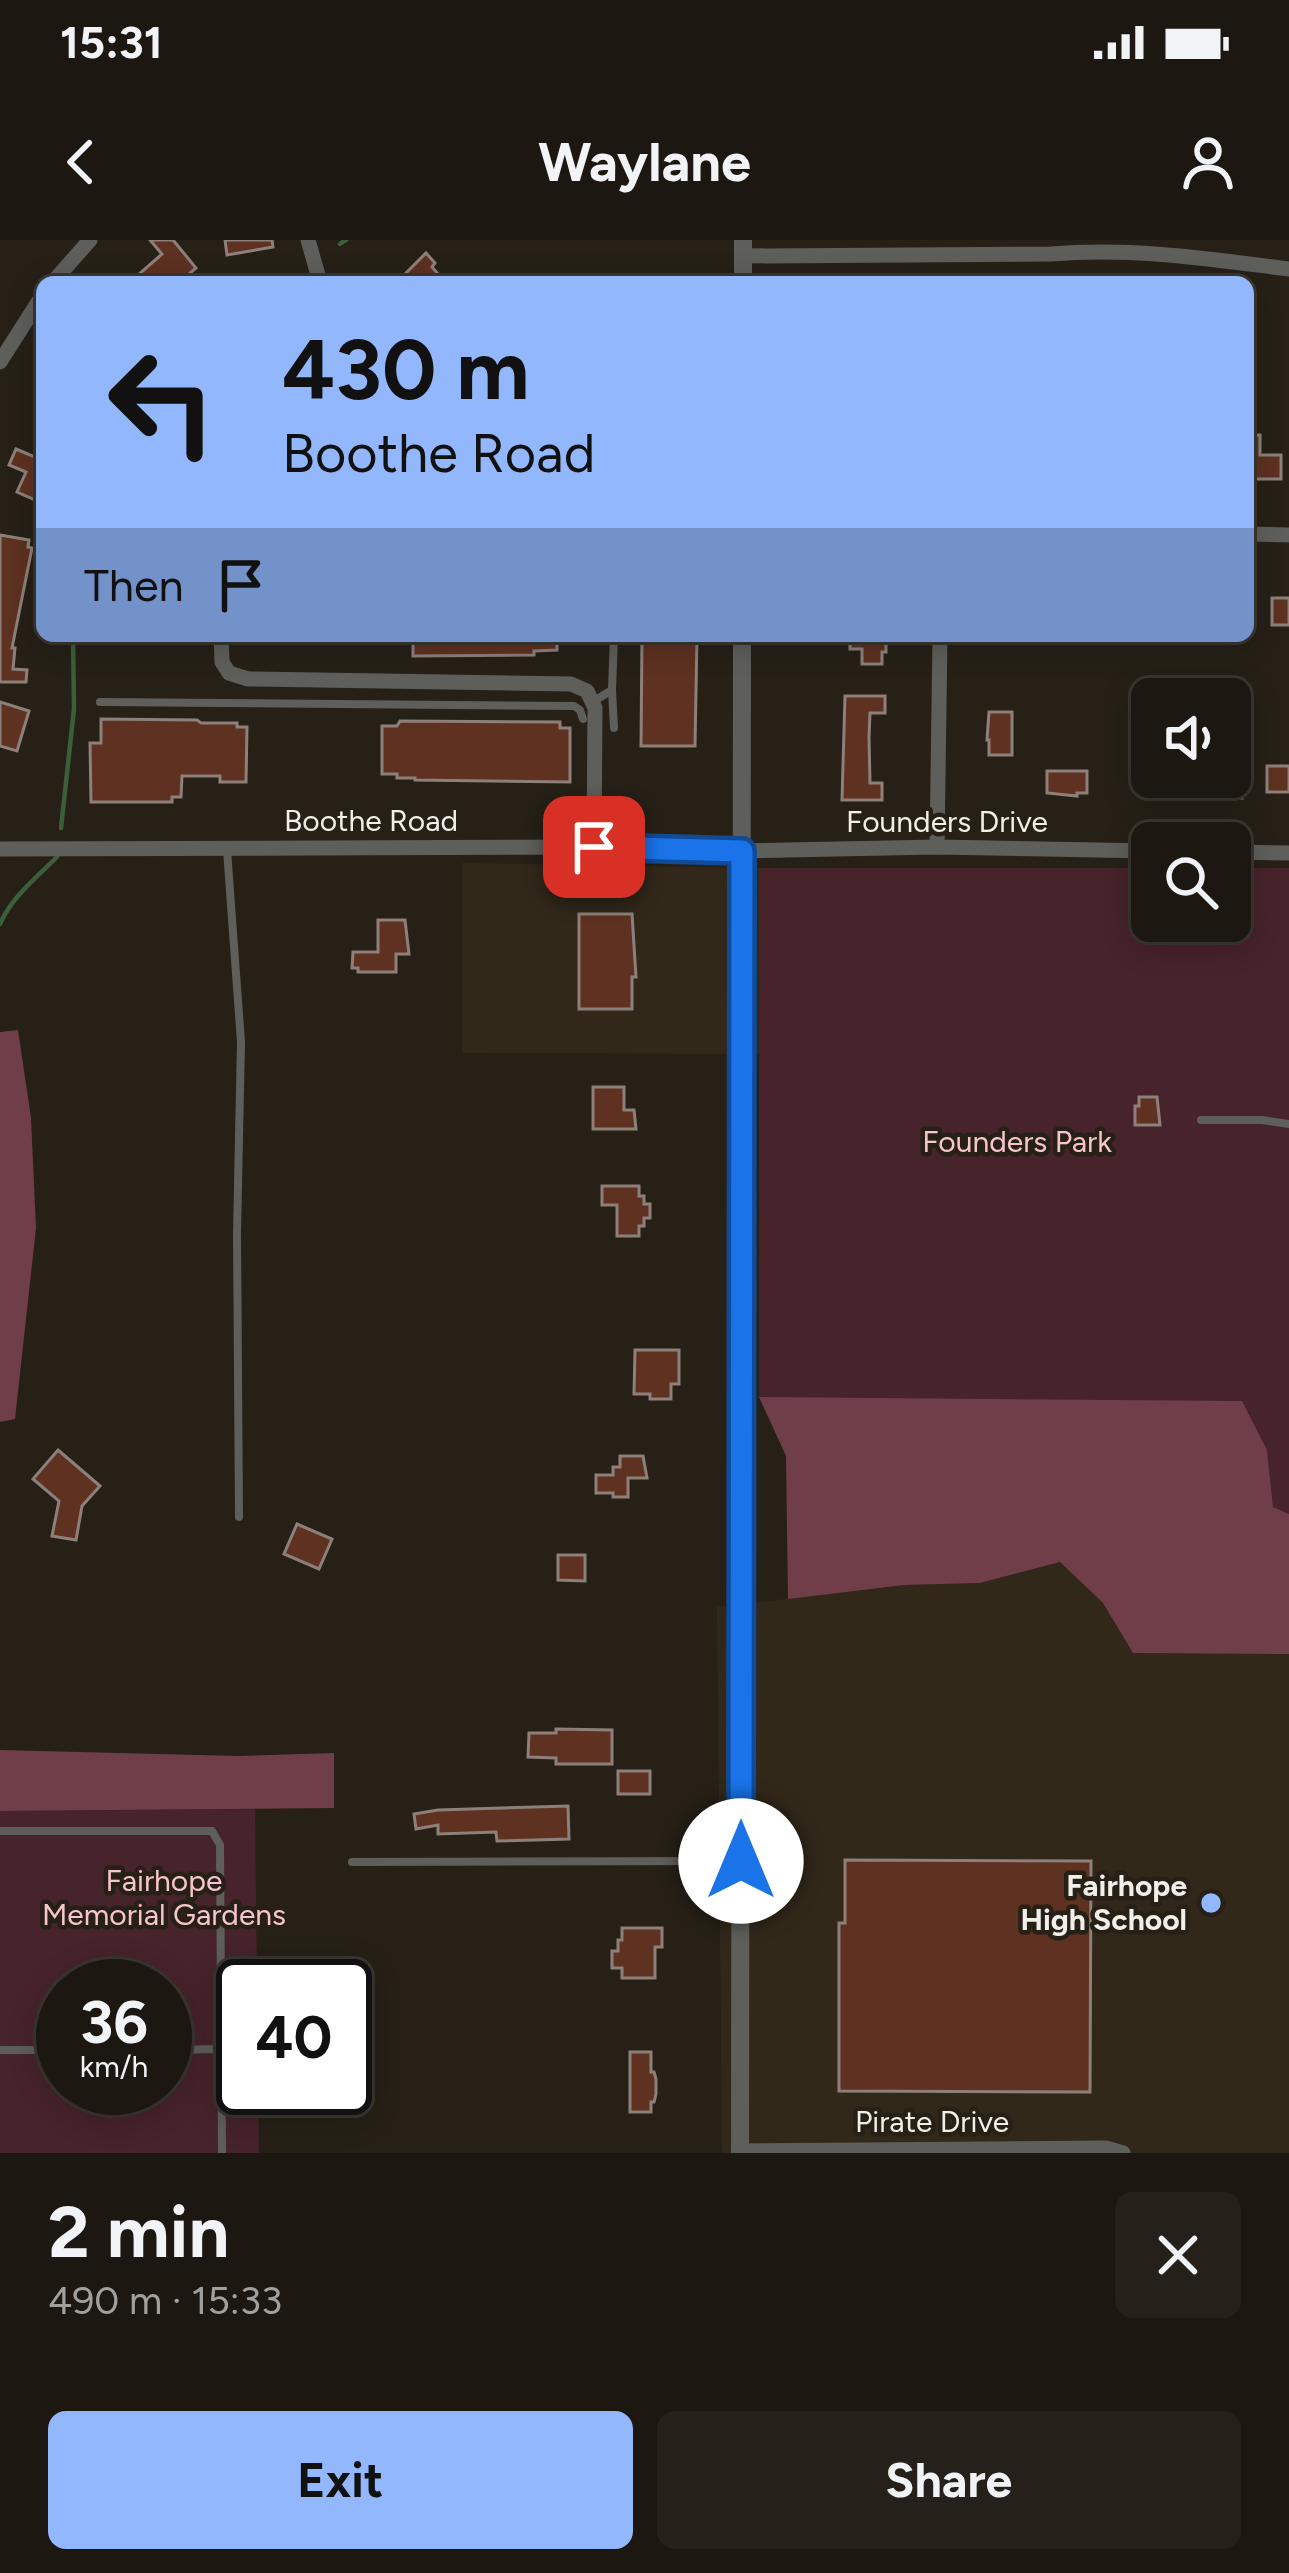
<!DOCTYPE html>
<html lang="en">
<head>
<meta charset="utf-8">
<style>
	body { margin:0; font-family:Figtree,sans-serif; background:#25211a; color:#f1f3f6; height:100vh; display:flex; flex-direction:column; font-size:45px; white-space:nowrap }
	* { box-sizing:border-box; margin:0 }
	p { font-size:39px; color:#a0a09f }
	.icon { flex:none; width:66px; height:66px; fill:none; stroke:currentColor; stroke-width:2; stroke-linecap:round; stroke-linejoin:round }
	.map { position:relative; height:1913px; overflow:hidden }
	.sheet { display:flex; flex-direction:column; background:#1c1811; flex:1 }
	.sheet>* { flex:none }
	.guide { position:absolute; left:36px; top:36px; width:1218px; height:366px; border-radius:18px; box-shadow:0 6px 30px #0003,0 0 0 3px #3a3731; background:#92b7fd; color:#111; overflow:hidden }
	.controls { position:absolute; left:1131px; top:438px; display:grid; gap:24px }
	.controls a { display:grid; place-items:center; width:120px; height:120px; border-radius:18px; background:#1c1811; box-shadow:0 6px 30px #0003,0 0 0 3px #3a3731; font-size:60px }
	.speed { position:absolute; left:36px; top:1719px; display:flex; gap:24px; font-size:60px; font-weight:700; text-align:center }
	.speed>* { display:grid; place-content:center; width:156px; height:156px; border-radius:50%; background:#1c1811; box-shadow:0 6px 30px #0003,0 0 0 3px #3a3731; line-height:1 }
	.speed small { font-size:30px; font-weight:400 }
	.speed .limit { border:6px solid #111; border-radius:18px; background:#fff; color:#111 }
	.pin { position:absolute; display:grid; place-items:center; width:102px; height:102px; color:#fff; margin:-51px; border-radius:24px; box-shadow:0 6px 18px #0006 }
	.me { position:absolute; width:132px; margin:-66px; rotate:0deg; stroke-linejoin:round; filter:drop-shadow(0 0 9px #0008) }
	.turn { display:flex; align-items:center; gap:42px; height:252px; padding:0 48px; font-size:54px }
	.turn .icon { width:156px; height:156px; stroke-width:2.5 }
	.turn b { display:block; font-size:84px; line-height:102px }
	.then { display:flex; align-items:center; height:114px; padding:0 48px; background:#0003; gap:24px; font-size:45px }
	.round { display:grid; place-items:center; flex:none; width:126px; height:126px; border-radius:18px; background:#25211a }
	.overview { display:flex; align-items:center; justify-content:space-between; height:204px; padding:0 48px }
	h1 { font-size:72px; font-weight:700; line-height:90px }
	.primary-button { display:flex; gap:24px; margin-top:auto; padding:24px 48px }
	.primary-button a { flex:1; height:138px; border-radius:18px; background:#92b7fd; color:#111; font-size:48px; font-weight:700; line-height:138px; text-align:center }
	.primary-button a+a { background:#25211a; color:#f1f3f6 }
	.status { display:flex; justify-content:space-between; align-items:center; height:84px; padding:0 60px; background:#1c1811; direction:ltr }
	.status svg { height:33px; fill:currentColor }
	header { display:flex; justify-content:space-between; align-items:center; height:156px; padding:0 48px; background:#1c1811; font-size:54px; font-weight:700 }
	.map>svg:first-child { display:block }
</style>
</head>
<body>
<div class="status"><b>15:31</b><svg viewBox="0 0 49 12"><path d="M0 12V9h3v3zM5 12V6h3v6zM10 12V3h3v9zM15 12V0h3v12zM26 1h20v11H26zM47 4h2v5h-2z"/></svg></div>
<header><svg class="icon" aria-label="back" viewBox="0 0 24 24"><path d="M15 5l-7 7 7 7"/></svg>Waylane<svg class="icon" aria-label="person" viewBox="0 0 24 24"><circle cx="12" cy="8" r="4"/><path d="M4 21q1-7 8-7t8 7"/></svg></header>
<div class="map">
<svg width="1289" height="1913" viewBox="0 0 1289 1913">
	<rect width="100%" height="100%" fill="#262017"/>
	<!-- built -->
	<g fill="#32281a">
		<path d="M462,623L759,628V814L462,813Z"/>
		<path d="M1060,1322L1103,1363L1133,1413L1289,1414V1913H722L717,1367L904,1345L980,1343Z"/>
	</g>
	<!-- green -->
	<g fill="#47232b" fill-rule="evenodd">
		<path d="M759,628H1152V681H1230V628H1289V1274L1273,1267L1267,1210L759,1157Z"/>
		<path d="M255,1569L257,1746H243V1848H258L259,1913H0V1571ZM63,1746H165V1848H63Z"/>
	</g>
	<!-- forest -->
	<g fill="#6f3e49">
		<path d="M18,790L31,878L36,988L15,1179L0,1182V792Z"/>
		<path d="M759,1157L1242,1161L1267,1210L1273,1267L1289,1274V1414L1133,1413L1103,1363L1060,1322L980,1343L904,1345L788,1359L786,1216Z"/>
		<path d="M0,1510L239,1516L334,1513V1568L0,1571Z"/>
	</g>
	<g fill="none" stroke-linecap="round" stroke-linejoin="round">
		<!-- stream -->
		<g stroke="#3c5f3b" stroke-width="4.5">
			<path d="M340,4L346,0"/>
			<path d="M284,42L296,35"/>
			<path d="M61,588L74,469L73,396"/>
			<path d="M0,684C11,658 37,637 57,617"/>
		</g>
	</g>
	<!-- building -->
	<g fill="#5e3121" stroke="#8d807b" stroke-width="3">
		<path d="M150,0H173L196,28L180,42H130L162,14Z"/>
		<path d="M225,0H272L273,7L227,15Z"/>
		<path d="M426,13L435,23L432,27L445,42H397Z"/>
		<path d="M1248,195H1260V215H1281V239H1248Z"/>
		<path d="M16,209L42,220V263L17,252L26,232L9,225Z"/>
		<path d="M0,295L29,300L28,307L32,308L12,408H15L13,429L27,430L26,442H0Z"/>
		<rect x="1272" y="358" width="17" height="27"/>
		<path d="M413,396H557V410L534,411V415L413,416Z"/>
		<path d="M642,396H697L695,506H641Z"/>
		<path d="M850,396H886V412H882V424H862V409H850Z"/>
		<path d="M845,456H885V473H870L869,497L870,543H882V560H842Z"/>
		<path d="M0,462L29,471L17,511L0,506Z"/>
		<path d="M989,472H1012V515H989V500H987Z"/>
		<path d="M101,479L197,480L201,483H237V487H247L246,542H220V536H182L181,557H172V562H91L90,503H101Z"/>
		<path d="M400,481L560,482V488H570V542L415,540V538H397V534H382V486H397Z"/>
		<rect x="1267" y="526" width="22" height="26"/>
		<path d="M1047,531H1087V553H1077V556L1047,553Z"/>
		<path d="M1139,532H1152V537L1176,538L1242,537V558H1212V555L1195,554H1139Z"/>
		<path d="M579,674H632L636,737H632V769H579Z"/>
		<path d="M378,680H405L409,714H396V732H358V728H352L353,712H378Z"/>
		<path d="M593,847H624V870H634L636,889H593Z"/>
		<path d="M1139,857H1157L1160,885H1135V866H1139Z"/>
		<path d="M602,946H639V956H644V964H650V978H644V986H639V996H617V965H602Z"/>
		<path d="M635,1110H679V1144H671V1159H650V1154H634Z"/>
		<path d="M58,1210L100,1246L82,1266L76,1300L52,1296L59,1261L33,1239Z"/>
		<path d="M620,1216H643L647,1238H628V1257H613V1253H596V1235H613V1227H620Z"/>
		<path d="M297,1284L332,1299L319,1329L284,1314Z"/>
		<path d="M558,1315H585V1341L558,1340Z"/>
		<path d="M556,1489L612,1490V1524H556V1518L528,1517L529,1493H556Z"/>
		<rect x="618" y="1531" width="32" height="23"/>
		<path d="M568,1566L569,1599L497,1601L496,1592L438,1594V1585L416,1589L414,1574L438,1570Z"/>
		<path d="M845,1620L1091,1621L1090,1852L839,1851V1683H845Z"/>
		<path d="M622,1688H662V1707H655V1738H622V1728H612V1711H618V1700H622Z"/>
		<path d="M630,1812H651V1832H654L656,1839V1854L654,1862H651V1872H630Z"/>
	</g>
	<g fill="none" stroke-linecap="round" stroke-linejoin="round">
		<!-- service -->
		<g stroke="#5e5f5a" stroke-width="8">
			<path d="M612,450L614,488"/>
			<path d="M594,461L612,450L614,396"/>
			<path d="M100,462L574,466L580,470L583,479"/>
			<path d="M227,610L241,802L237,993L239,1277"/>
			<path d="M1201,880H1262L1289,884"/>
			<path d="M0,1591H212L220,1605L222,1913"/>
			<path d="M352,1622L739,1621"/>
			<path d="M0,1810H63"/>
			<path d="M165,1810L221,1809"/>
		</g>
		<!-- minor -->
		<g stroke="#5e5f5a" stroke-width="15">
			<path d="M308,0L320,42"/>
			<path d="M743,16L1051,14C1131,7 1210,19 1289,29"/>
			<path d="M53,42L90,0"/>
			<path d="M0,122L42,56"/>
			<path d="M1248,294L1289,295"/>
			<path d="M221,396L222,422L229,433L248,439L571,444L587,451L595,468L594,607"/>
			<path d="M937,607L940,396"/>
			<path d="M0,609L594,607L742,611L937,607L1152,611"/>
			<path d="M1230,612L1289,613"/>
			<path d="M740,1911L1106,1908L1123,1913"/>
		</g>
		<!-- tertiary -->
		<g stroke="#5e5f5a" stroke-width="18">
			<path d="M743,42V0"/>
			<path d="M740,1913L742,396"/>
		</g>
	</g>
	<g fill="none" stroke-linecap="round" stroke-linejoin="round">
		<!-- route casing -->
		<g stroke="#114b97" stroke-width="30">
			<path id="route" d="M594,607L742,611L741,1621"/>
		</g>
		<!-- route -->
		<use href="#route" stroke="#1a73e8" stroke-width="21"/>
	</g>
	<!-- markers -->
	<circle fill="#92b7fd" stroke="#262017" stroke-width="4.5" cx="1211" cy="1663" r="12"/>
	<g text-anchor="middle" stroke-width="9" stroke-linejoin="round" paint-order="stroke">
		<!-- street labels -->
		<g font-size="30" fill="#f2eee8" stroke="#262017">
			<text x="371" y="591">Boothe Road</text>
			<text x="947" y="592">Founders Drive</text>
			<text x="932" y="1892">Pirate Drive</text>
		</g>
		<!-- park labels -->
		<g font-size="30" fill="#f8c4ce" stroke="#262017">
			<text x="1017" y="912">Founders Park</text>
			<text x="164" y="1651">Fairhope<tspan x="164" dy="34">Memorial Gardens</tspan></text>
		</g>
		<!-- poi labels -->
		<g font-size="30" font-weight="bold" fill="#f2eee8" stroke="#262017" text-anchor="end">
			<text x="1187" y="1656">Fairhope<tspan x="1187" dy="34">High School</tspan></text>
		</g>
	</g>
</svg>
<div class="controls">
<a><svg class="icon" aria-label="sound" viewBox="0 0 24 24"><path d="M4 9h4l5-4v14l-5-4H4zM17 9q2 3 0 6"/></svg></a>
<a><svg class="icon" aria-label="search" viewBox="0 0 24 24"><circle cx="10" cy="10" r="6"/><path d="M15 15l6 6"/></svg></a>
</div>
<div class="speed"><div>36<small>km/h</small></div><div class="limit">40</div></div>
<div class="pin" style="left:594px;top:607px;background:#d93025"><svg class="icon" aria-label="arrive" viewBox="0 0 24 24"><path d="M6 21V4h12l-3 4 3 4H6"/></svg></div>
<svg class="me" style="left:741px;top:1621px" viewBox="-20 -20 40 40"><circle r="19" fill="#fff"/><path d="M0-13L10 11 0 6-10 11z" fill="#1a73e8"/></svg>
<div class="guide">
<div class="turn"><svg class="icon" aria-label="left" viewBox="0 0 24 24"><path d="M17 20v-9H6M10 6l-5 5 5 5"/></svg><div><b>430 m</b>Boothe Road</div></div>
<div class="then">Then<svg class="icon" aria-label="arrive" viewBox="0 0 24 24"><path d="M6 21V4h12l-3 4 3 4H6"/></svg></div>
</div>
</div>
<section class="sheet">
<div class="overview"><div><h1>2 min</h1><p>490 m · 15:33</p></div><a class="round"><svg class="icon" aria-label="close" viewBox="0 0 24 24"><path d="M6 6l12 12M18 6L6 18"/></svg></a></div>
<div class="primary-button"><a>Exit</a><a>Share</a></div>
</section>
</body>
</html>
